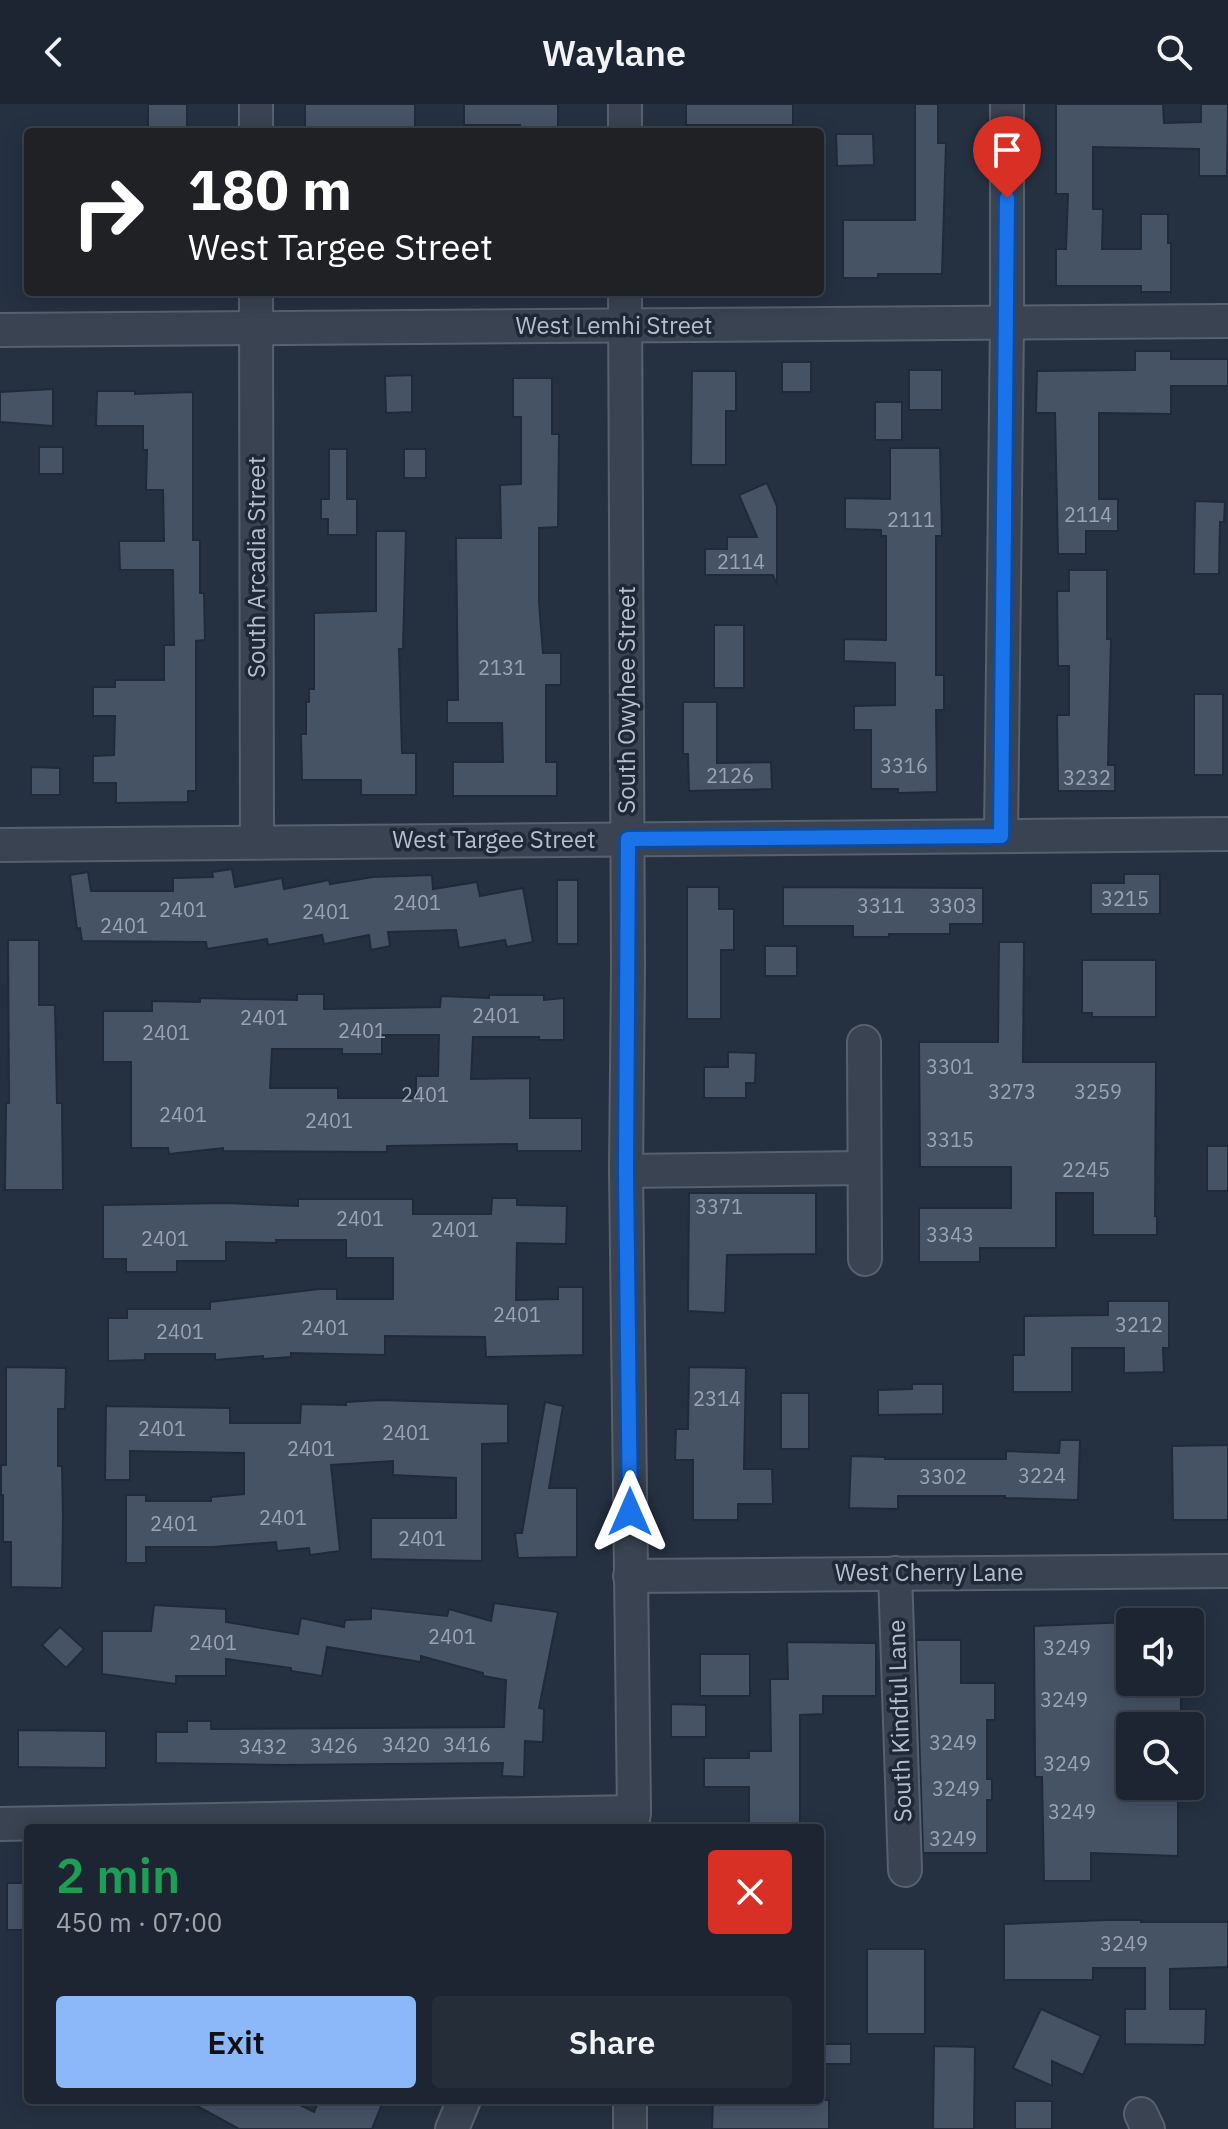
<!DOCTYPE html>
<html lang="en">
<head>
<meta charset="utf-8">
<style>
	body { margin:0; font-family:"IBM Plex Sans",sans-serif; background:#252d39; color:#f1f3f6; height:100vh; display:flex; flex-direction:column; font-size:30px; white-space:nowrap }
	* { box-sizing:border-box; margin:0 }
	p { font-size:26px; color:#a0a5ab }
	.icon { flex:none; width:44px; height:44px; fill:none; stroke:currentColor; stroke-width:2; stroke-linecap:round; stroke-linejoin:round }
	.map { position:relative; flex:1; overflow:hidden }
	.side { position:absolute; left:24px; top:1720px; width:800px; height:280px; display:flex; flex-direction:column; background:#1c2531; border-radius:8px; box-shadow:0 4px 20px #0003,0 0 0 2px #3a424d }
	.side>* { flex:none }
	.top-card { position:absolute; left:24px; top:24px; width:800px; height:168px; border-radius:8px; box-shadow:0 4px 20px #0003,0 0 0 2px #3a424d; background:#202124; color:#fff; overflow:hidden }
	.tools { position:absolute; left:1116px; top:1504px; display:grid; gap:16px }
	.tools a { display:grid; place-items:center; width:88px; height:88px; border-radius:8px; background:#1c2531; box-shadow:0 4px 20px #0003,0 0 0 2px #3a424d; font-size:40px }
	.pin { position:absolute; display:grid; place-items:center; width:68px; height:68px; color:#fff; margin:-82px -34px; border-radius:50% 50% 50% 0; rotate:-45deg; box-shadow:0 0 8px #0007 }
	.pin .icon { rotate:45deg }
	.me { position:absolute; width:88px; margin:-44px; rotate:0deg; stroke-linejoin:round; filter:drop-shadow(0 0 6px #0008) }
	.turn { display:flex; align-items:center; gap:28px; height:168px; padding:0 32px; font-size:36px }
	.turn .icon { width:104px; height:104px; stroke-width:2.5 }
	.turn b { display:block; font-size:56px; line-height:68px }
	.round { display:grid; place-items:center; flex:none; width:84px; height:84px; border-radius:8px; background:#252d39 }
	.head { display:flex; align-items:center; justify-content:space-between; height:136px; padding:0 32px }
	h1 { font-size:48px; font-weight:600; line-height:60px; color:#1e9e55 }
	.primary-button { display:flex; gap:16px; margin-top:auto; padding:16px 32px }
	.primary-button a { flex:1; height:92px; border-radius:8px; background:#8cb8fa; color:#111; font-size:32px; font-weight:600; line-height:92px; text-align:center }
	.primary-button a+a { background:#252d39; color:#f1f3f6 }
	header { display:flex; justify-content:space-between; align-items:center; height:104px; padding:0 32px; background:#1c2531; font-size:36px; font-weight:600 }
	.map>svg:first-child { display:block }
</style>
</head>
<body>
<header><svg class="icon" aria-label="back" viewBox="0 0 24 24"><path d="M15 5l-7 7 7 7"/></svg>Waylane<svg class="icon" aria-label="search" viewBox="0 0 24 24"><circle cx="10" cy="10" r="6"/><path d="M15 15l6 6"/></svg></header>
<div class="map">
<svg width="1228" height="2025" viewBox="0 0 1228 2025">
	<rect width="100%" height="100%" fill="#253141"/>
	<!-- building -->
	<g fill="#465365" stroke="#202a38" stroke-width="2" fill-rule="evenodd">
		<rect x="148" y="0" width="39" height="28"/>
		<rect x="305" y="0" width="110" height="28"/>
		<path d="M464,0H558V28H520V21H464Z"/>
		<rect x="686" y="0" width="107" height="21"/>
		<path d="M915,0H938V39H946L942,170H878V174H843V116H915Z"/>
		<path d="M1056,0H1163L1164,19L1201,18V0H1228L1227,72H1199V45L1093,43V105H1103L1102,145H1141V110H1168V139H1171V188H1141V182H1056V145H1066L1068,90H1056Z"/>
		<path d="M836,30H873L874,61L837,62Z"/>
		<path d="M1135,247H1171V255H1228V282H1171V310L1099,309V395H1118V427H1086V450H1058L1055,309H1036L1037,267L1135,266Z"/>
		<rect x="782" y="258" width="29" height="30"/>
		<rect x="909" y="266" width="33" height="40"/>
		<path d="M692,267H736V307H726V361H691Z"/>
		<path d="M412,271V308L386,309L385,272Z"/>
		<path d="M513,274H552V330H559L558,423L539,424V498L543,549H561V581H546V658H557V692H453V658H503L502,619H447V596H458L456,434H501L500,381L521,380V313H513Z"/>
		<path d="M53,285V322L0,318V288Z"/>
		<path d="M97,287H135V290L193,288V436H200V489H204L205,536L196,537V687H188V698L116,699V679H93V652L114,651L115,612H93V583H115V576H164V541H174L173,466H120L119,437H164L163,386H146L147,346H143V322H96Z"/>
		<rect x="875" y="298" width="27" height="38"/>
		<rect x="39" y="343" width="24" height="27"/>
		<path d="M890,344H940L942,432H936V571H944V606H936L937,688L898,689V685H871V626H854V602L895,601V559L844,557V535L886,536V432H881V426L845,425V394L890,395Z"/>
		<path d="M329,345H347V395H357V431H328V415H321V395H329Z"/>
		<rect x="404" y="345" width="22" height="29"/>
		<path d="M767,379L777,402V481L773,471H705V445H727V433H757L739,391Z"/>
		<path d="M1195,397L1225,398L1224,418H1220L1219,470H1194Z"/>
		<path d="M376,427H406L403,545H399L402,649H416V691H361V676H302L301,630H306V598H309V585H314V509L376,507Z"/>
		<path d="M1069,466H1107V535H1111L1108,661H1115V687H1058L1057,611H1069V562H1058L1057,487H1069Z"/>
		<rect x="714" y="521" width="30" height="63"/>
		<rect x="1194" y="590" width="29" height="81"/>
		<path d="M683,598H717V659L771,658L772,685L689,687L688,650H683Z"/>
		<path d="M31,663L60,664V691H31Z"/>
		<path d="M232,765L235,783L282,774L284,785L329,776L330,780L373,773L432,771L433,785L477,778L480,792L523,784L533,838L507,843L505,836L459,844L456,826L388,828L390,842L371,846L369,831L324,840L322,831L268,841L267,835L207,845L206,838L82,837L80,824L77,825L70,771L88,768L91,787H173V774L213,773L212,768Z"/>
		<path d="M1124,770H1160V810H1091V779H1124Z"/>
		<rect x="557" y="776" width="21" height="64"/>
		<path d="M687,783H719V805H734V846H721V915H687Z"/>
		<path d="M783,783L983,784V820H950V830H889V833H853V822H783Z"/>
		<path d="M8,836H39V901H55L57,999H62L63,1086H5L6,999H9Z"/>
		<path d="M999,838H1024L1023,958H1156L1155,1112H1157V1131H1093V1089H1056V1144H980V1158H919V1104H1011V1063H920L919,938H998Z"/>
		<rect x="765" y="842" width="32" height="30"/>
		<path d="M1082,856H1156V913H1092V909H1082Z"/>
		<path d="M297,890H324V905L440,903L441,892L489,894V891H544V896L564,894V936H539V933H473L471,975L530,974V1014H582V1047H517V1040L387,1042V1048L223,1047V1044L169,1050L168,1044H131V958H103V907H152V897L200,898V894L297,896ZM382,931H439L438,972H416V994H338V984H270L272,945H342V950H382Z"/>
		<path d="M728,948L756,949L755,979H746V994H704V963H728Z"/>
		<rect x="1207" y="1042" width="21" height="45"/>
		<path d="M689,1089H816V1150L727,1151L725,1209L688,1207Z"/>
		<path d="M492,1094H517V1101L567,1102L566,1140L517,1139L516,1196L558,1195V1183H583V1251L486,1253L485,1233L385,1232V1251L291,1249V1253L263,1255V1252L215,1256V1250H145V1256L108,1257V1214H127V1205H210V1198L319,1185H337V1195H393V1154H346V1136H276V1139L226,1138V1157H177V1168H126V1155H103V1101L226,1099L298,1102V1095H413V1110H491Z"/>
		<path d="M1108,1197H1169V1244H1163L1164,1268L1124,1269V1244H1072V1288H1013V1251H1024V1212L1108,1211Z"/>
		<path d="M6,1263L66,1264L65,1305H58V1362H62L63,1411L62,1484L11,1483V1438H3V1391H1V1361H6Z"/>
		<path d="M689,1263L746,1264L744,1365H772L773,1400H738V1416H693V1356H675L676,1325H688Z"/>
		<path d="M912,1280H943V1310L878,1311V1286L912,1285Z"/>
		<rect x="781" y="1289" width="28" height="56"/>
		<path d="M381,1296L508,1300V1339L482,1340V1457L371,1455V1414H456V1374L393,1371V1357L331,1361L340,1447L310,1451L309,1444L277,1447L276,1438L213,1443H146V1459H126V1391H146V1397H211V1393L244,1390V1349L130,1347V1376H105L106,1302L230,1304V1319H300L301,1300L346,1301V1298Z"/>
		<path d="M545,1298L563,1302L549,1384H577V1453L518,1454L515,1429H522Z"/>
		<path d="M1060,1336H1080L1078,1396L1005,1394V1392H898V1405L849,1404L851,1352L885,1353V1355H1006V1347L1059,1349Z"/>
		<path d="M1228,1341V1416H1173L1172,1342Z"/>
		<path d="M494,1499L558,1508L539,1604L544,1605L543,1638L525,1637L524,1673L502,1672L503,1659L282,1661L156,1659V1628H187V1617H211V1625L504,1623L506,1576L483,1572V1569L421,1552V1558L327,1543L322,1572L291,1567V1564L226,1555V1572H176V1580L102,1570V1527H151L154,1501L226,1505V1518L298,1530L301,1514L344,1523L345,1516L371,1515V1504L447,1512L449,1505L491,1517Z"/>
		<path d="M1130,1518V1578H1181V1616H1130V1683H1178V1752L1091,1749V1777H1044L1042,1673H1035L1034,1522Z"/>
		<path d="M60,1523L84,1545L66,1564L42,1541Z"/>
		<path d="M916,1536H961V1579H995V1616H987V1675H992V1696H987V1749H923Z"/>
		<path d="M787,1538L876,1539V1592H823V1610L800,1611V1724H749V1683H704V1654H749V1647H771L770,1575H788Z"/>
		<rect x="700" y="1550" width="50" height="42"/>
		<path d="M671,1600L706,1601V1633H671Z"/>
		<path d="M18,1626L106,1627V1664L18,1663Z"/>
		<rect x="7" y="1779" width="21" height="47"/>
		<path d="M1107,1816H1141V1818H1228V1863L1170,1865V1905H1206L1205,1941L1125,1940V1905H1145V1864H1093V1876H1004V1820Z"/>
		<rect x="867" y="1845" width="58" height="85"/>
		<path d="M1041,1905L1101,1932L1083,1971L1052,1957V1982L1013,1964Z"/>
		<rect x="820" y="1940" width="31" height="20"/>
		<path d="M934,1942L975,1943L974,2025H933Z"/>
		<path d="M186,1996H290L314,2008L319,1996H371L382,2000L372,2025H239Z"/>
		<path d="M713,1996H829V2025H712Z"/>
		<rect x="1015" y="1997" width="37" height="28"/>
	</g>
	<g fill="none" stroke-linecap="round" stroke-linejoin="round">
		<!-- minor casing -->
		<g stroke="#57616e" stroke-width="36">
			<g id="minor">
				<path d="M256,0V28"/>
				<path d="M625,0V28"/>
				<path d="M256,188L257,738"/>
				<path d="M625,188L628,863L626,1067L634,1708L632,1724"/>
				<path d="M0,226L1228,217"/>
				<path d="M1001,732L1007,219V0"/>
				<path d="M0,741L1228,730"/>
				<path d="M864,938L865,1155"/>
				<path d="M626,1067L864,1064"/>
				<path d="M895,1469L905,1766"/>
				<path d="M630,1472L1228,1467"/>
				<path d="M0,1720L634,1708"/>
				<path d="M630,1996V2025"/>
				<path d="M1141,2010L1148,2025"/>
				<path d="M452,2025L464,1996"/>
			</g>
		</g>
		<!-- minor -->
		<use href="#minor" stroke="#394351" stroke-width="32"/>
	</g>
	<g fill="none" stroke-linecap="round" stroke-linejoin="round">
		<!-- route casing -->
		<g stroke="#114b97" stroke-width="20">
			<path id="route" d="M630,1408L626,1067L628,735L1001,732L1007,94"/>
		</g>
		<!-- route -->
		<use href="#route" stroke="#1a73e8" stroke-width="14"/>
	</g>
	<g text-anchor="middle" stroke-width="7" stroke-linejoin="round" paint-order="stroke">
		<!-- number labels -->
		<g font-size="20" fill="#9aa3b2">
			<text x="1088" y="418">2114</text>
			<text x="911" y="423">2111</text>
			<text x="741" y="465">2114</text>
			<text x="502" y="571">2131</text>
			<text x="904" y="669">3316</text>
			<text x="730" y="679">2126</text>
			<text x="1087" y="681">3232</text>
			<text x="1125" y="802">3215</text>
			<text x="417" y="806">2401</text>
			<text x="881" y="809">3311</text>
			<text x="953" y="809">3303</text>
			<text x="183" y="813">2401</text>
			<text x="326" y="815">2401</text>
			<text x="124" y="829">2401</text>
			<text x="496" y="919">2401</text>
			<text x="264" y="921">2401</text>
			<text x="362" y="934">2401</text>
			<text x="166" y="936">2401</text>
			<text x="950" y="970">3301</text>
			<text x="1012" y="995">3273</text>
			<text x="1098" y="995">3259</text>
			<text x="425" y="998">2401</text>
			<text x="183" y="1018">2401</text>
			<text x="329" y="1024">2401</text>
			<text x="950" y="1043">3315</text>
			<text x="1086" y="1073">2245</text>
			<text x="719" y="1110">3371</text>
			<text x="360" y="1122">2401</text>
			<text x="455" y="1133">2401</text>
			<text x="950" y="1138">3343</text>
			<text x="165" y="1142">2401</text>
			<text x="517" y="1218">2401</text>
			<text x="1139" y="1228">3212</text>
			<text x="325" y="1231">2401</text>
			<text x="180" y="1235">2401</text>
			<text x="717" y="1302">2314</text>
			<text x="162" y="1332">2401</text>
			<text x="406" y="1336">2401</text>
			<text x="311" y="1352">2401</text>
			<text x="1042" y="1379">3224</text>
			<text x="943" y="1380">3302</text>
			<text x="283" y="1421">2401</text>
			<text x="174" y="1427">2401</text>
			<text x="422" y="1442">2401</text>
			<text x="452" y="1540">2401</text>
			<text x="213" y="1546">2401</text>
			<text x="1067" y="1551">3249</text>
			<text x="1064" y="1603">3249</text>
			<text x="953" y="1646">3249</text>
			<text x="406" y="1648">3420</text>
			<text x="467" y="1648">3416</text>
			<text x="334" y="1649">3426</text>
			<text x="263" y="1650">3432</text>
			<text x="1067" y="1667">3249</text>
			<text x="956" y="1692">3249</text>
			<text x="1072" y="1715">3249</text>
			<text x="953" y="1742">3249</text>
			<text x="1124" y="1847">3249</text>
		</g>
		<!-- street labels -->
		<g font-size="24" fill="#b6becb" stroke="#1e2836">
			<text x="614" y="230">West Lemhi Street</text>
			<text transform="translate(257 463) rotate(-90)" y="8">South Arcadia Street</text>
			<text transform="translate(627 596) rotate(-90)" y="8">South Owyhee Street</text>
			<text x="494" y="744">West Targee Street</text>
			<text x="929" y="1477">West Cherry Lane</text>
			<text transform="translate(900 1617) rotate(-92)" y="8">South Kindful Lane</text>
		</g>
	</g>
</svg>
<div class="tools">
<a><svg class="icon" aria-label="sound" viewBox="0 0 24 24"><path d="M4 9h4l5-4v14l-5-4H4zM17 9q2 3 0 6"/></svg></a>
<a><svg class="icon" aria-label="search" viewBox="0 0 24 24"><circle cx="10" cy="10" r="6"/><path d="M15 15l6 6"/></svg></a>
</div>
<div class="pin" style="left:1007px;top:94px;background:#d93025"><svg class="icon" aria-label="arrive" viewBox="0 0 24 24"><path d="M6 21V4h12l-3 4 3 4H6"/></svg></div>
<svg class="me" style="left:630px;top:1408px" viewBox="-20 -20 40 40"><path d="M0-17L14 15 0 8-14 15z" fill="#1a73e8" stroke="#fff" stroke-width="4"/></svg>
<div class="top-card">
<div class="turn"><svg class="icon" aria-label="right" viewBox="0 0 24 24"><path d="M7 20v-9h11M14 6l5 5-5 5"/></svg><div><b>180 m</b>West Targee Street</div></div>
</div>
<section class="side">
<div class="head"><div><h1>2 min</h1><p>450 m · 07:00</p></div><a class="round" style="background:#d93025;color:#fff"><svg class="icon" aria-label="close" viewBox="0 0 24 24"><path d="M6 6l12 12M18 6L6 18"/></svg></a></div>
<div class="primary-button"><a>Exit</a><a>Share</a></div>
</section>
</div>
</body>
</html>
